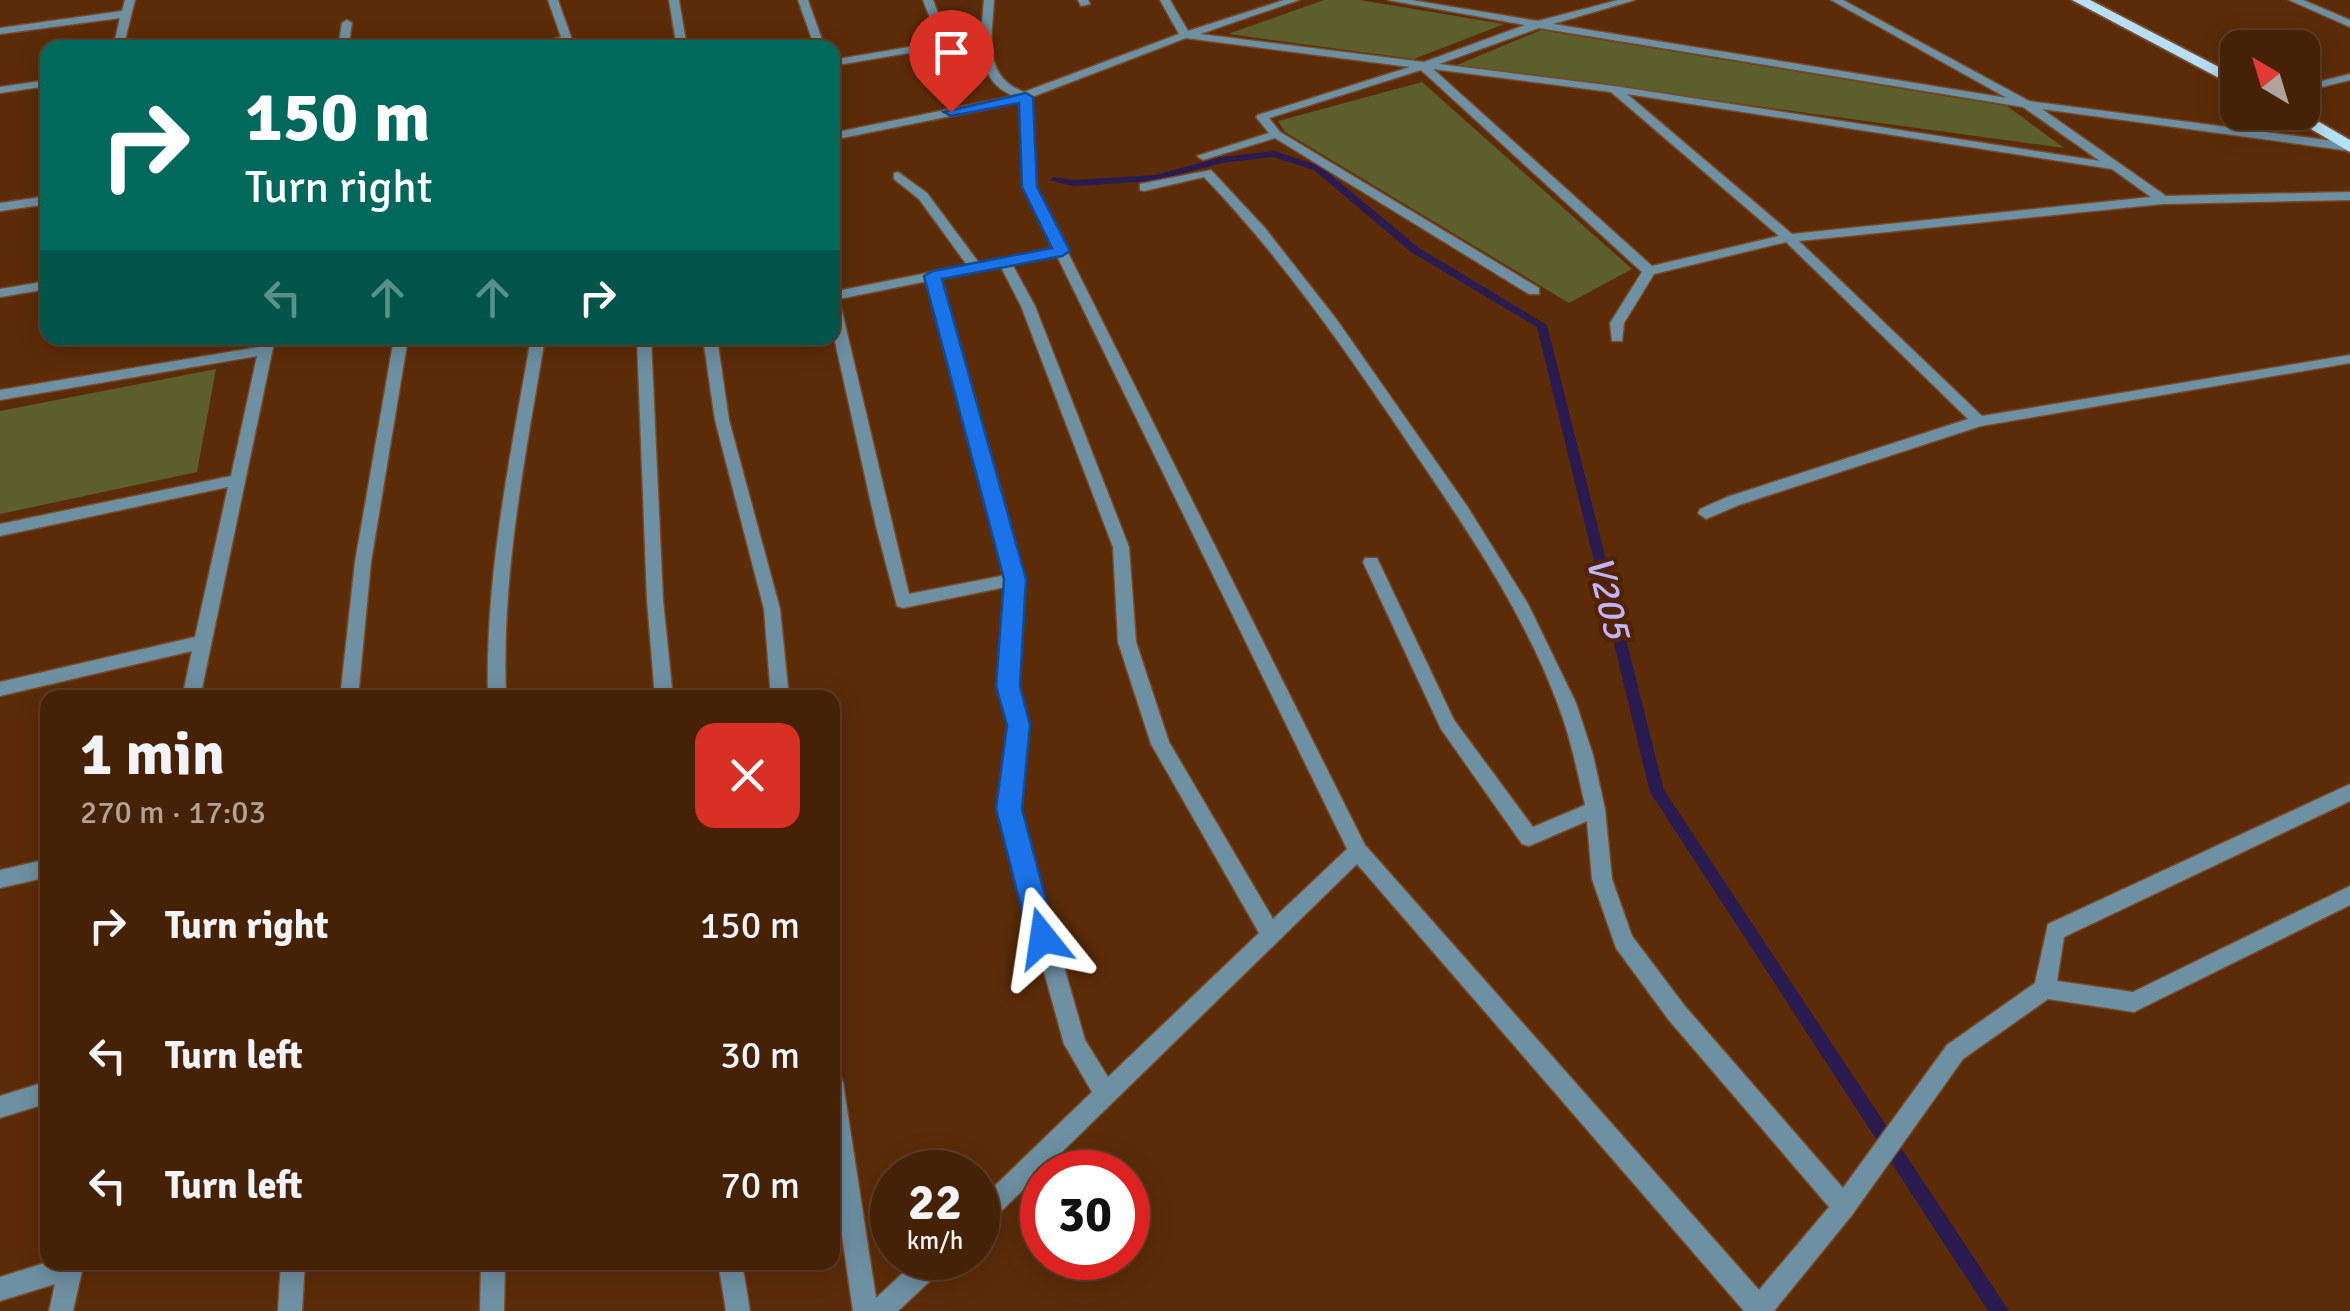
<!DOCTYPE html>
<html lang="en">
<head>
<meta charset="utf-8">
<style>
	body { margin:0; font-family:Signika,sans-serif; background:#4f2e14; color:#f1f3f6; height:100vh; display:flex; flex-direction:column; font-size:38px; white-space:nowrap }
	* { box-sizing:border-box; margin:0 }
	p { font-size:32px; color:#b0a39b }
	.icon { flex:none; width:55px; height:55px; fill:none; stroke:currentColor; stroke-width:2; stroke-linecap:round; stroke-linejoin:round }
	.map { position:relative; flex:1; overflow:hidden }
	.details { position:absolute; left:40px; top:690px; width:800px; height:580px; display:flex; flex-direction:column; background:#452106; border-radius:20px; box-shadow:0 5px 25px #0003,0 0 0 2px #5d3e28 }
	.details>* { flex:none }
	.hud { position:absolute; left:40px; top:40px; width:800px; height:305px; border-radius:20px; box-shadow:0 5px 25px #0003,0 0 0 2px #5d3e28; background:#00695c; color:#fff; overflow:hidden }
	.needle { width:65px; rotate:322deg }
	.controls { position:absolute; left:2220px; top:30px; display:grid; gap:20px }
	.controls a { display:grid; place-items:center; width:100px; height:100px; border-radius:20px; background:#452106; box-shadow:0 5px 25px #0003,0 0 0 2px #5d3e28; font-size:50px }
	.speed { position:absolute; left:870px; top:1150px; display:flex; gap:20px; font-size:50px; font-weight:700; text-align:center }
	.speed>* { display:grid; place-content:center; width:130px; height:130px; border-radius:50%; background:#452106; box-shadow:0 5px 25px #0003,0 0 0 2px #5d3e28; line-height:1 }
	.speed small { font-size:25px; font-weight:400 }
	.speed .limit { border:15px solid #d22; background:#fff; color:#111 }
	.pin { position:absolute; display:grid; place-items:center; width:85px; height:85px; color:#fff; margin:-102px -42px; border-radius:50% 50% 50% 0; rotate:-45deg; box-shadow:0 0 10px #0007 }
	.pin .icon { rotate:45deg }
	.me { position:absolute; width:110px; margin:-55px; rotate:345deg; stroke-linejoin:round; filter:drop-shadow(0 0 8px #0008) }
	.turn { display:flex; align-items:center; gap:35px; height:210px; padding:0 40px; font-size:45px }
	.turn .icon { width:130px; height:130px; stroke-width:2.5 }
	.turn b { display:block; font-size:70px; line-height:85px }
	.lanes { display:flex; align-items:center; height:95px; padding:0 40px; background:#0003; justify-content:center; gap:50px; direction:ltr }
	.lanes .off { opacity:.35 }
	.round { display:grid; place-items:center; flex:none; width:105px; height:105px; border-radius:20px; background:#4f2e14 }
	.overview { display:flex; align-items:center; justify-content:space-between; height:170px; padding:0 40px }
	h1 { font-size:60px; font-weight:700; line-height:75px }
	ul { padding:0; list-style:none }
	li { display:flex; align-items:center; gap:30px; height:130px; padding:0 40px }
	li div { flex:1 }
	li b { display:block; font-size:38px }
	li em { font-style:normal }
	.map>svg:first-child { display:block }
</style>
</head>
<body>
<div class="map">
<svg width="2350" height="1311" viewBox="0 0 2350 1311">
	<rect width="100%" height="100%" fill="#5c2c08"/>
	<!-- green -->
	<g fill="#5c5e2c">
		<path d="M1324,0H1360L1504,24L1414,59L1228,34Z"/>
		<path d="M1541,30L2007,106L2064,148L1457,65Z"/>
		<path d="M1422,82L1632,269L1569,303L1285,132L1278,121Z"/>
		<path d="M216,369L197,472L0,514V411Z"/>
	</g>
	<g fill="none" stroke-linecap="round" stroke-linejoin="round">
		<!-- stream -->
		<path fill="#291a50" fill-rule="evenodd" d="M1274,151L1320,166L1419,248L1547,325L1664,790L2009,1311H1988L1650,792L1537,327L1411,252L1314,170L1273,157L1222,163L1155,181L1073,186L1049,180L1054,177L1073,180L1155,175L1222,157Z"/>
		<!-- minor casing -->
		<g stroke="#784a28" stroke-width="3">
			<g id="minor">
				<path d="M125,0H135L123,48H113L120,18L0,34V28L122,11Z"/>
				<path d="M548,0H558L575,48H565L563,43L543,48H521L561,37Z"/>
				<path d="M669,0H679L687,48H677Z"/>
				<path d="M798,0H808L825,48H815Z"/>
				<path d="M923,0H933L950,44L949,46L832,66V60L939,42Z"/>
				<path d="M984,0H994C992,37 982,76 1024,92L1179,34L1160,0H1170L1188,31L1284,0H1299L1200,34L1424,62L1525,25L1388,0H1411L1538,21L1618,0H1635L1553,24L2007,98L1831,0H1843L2029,101L2350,143V151L2042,109L2166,196L2350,192V200L2163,204L1799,241L1982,416L2350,355V363L1981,426L1739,505L1706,519L1698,513L1700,509L1727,497L1968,419L1786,242L1654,274L1624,323L1622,341H1612L1610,323L1642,272L1421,70L1269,118L1280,132L1539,288V294H1529L1275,138L1203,160L1197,156L1269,133L1256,117L1258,115L1410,67L1186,38L1032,97L1035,187L1365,845L1759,1290L1829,1207L1668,1019L1616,948L1592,879L1587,821L1529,846L1522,844L1441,729L1363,562L1365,558H1377L1454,720L1533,827L1585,805C1577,770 1570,735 1557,702C1519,601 1455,513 1396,425C1337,338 1277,253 1204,177L1144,191L1140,190V184L1211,170L1265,228L1337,320L1467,506L1528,604L1576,703L1593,755L1605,809L1612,879L1632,936L1684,1005L1843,1188L1947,1045L2035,983L2048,924L2350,784V801L2064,937L2057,981L2133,992L2350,886V905L2134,1012L2048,999L1963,1059L1852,1215L1774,1311H1744L1357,864L986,1226L978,1230V1202L1092,1092L1064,1044L999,809L1009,725L999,686L1006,587L903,608L897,606L876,526L832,328V292L967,265L919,199L894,179V173L898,172L927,193L979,263L1053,249L1023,187L1021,102L832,140V133L1014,96C973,80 981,36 984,0ZM1539,28L2023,107L2100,161L1614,86L1439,64ZM1433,69L1611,92L1779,236L1652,266ZM1627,94L2112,169L2151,197L1792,234ZM1057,256L1347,849L1273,919L1169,742L1136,642L1129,547L1035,306L1012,264ZM1001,267L1021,306L1113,547L1118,642L1151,744L1259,933L1108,1077L1085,1040L1019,809L1027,725L1017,686L1023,579L940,279ZM928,281L1006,575L909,594L839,299Z"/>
				<path d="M1078,0H1088L1090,4L1081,6Z"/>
				<path d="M2289,0H2303L2350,20V27Z"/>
				<path d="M347,20L352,23L348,48H338L342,23Z"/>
				<path d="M2350,74V80L2302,92V86Z"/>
				<path d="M48,80V86L0,93V87Z"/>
				<path d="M48,196V204L0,211V203Z"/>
				<path d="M48,281V289L0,297V289Z"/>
				<path d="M261,338H275L200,698H182L192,651L0,696V682L195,637L228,487L0,536V524L231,476L257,356L0,400V390L259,347Z"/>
				<path d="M394,338H408L371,562L358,698H340L355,562Z"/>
				<path d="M531,338H545C525,458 501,576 506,698H488C485,575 510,458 531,338Z"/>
				<path d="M637,338H651L663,600L673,698H655L647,600Z"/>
				<path d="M703,338H717L729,420L780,609L789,698H771L764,609L715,420Z"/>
				<path d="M48,859V877L0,888V870Z"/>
				<path d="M832,1072L840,1075L843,1083L876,1298L919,1258H948L945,1267L898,1311H853L832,1167Z"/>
				<path d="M48,1081V1103L0,1118V1096Z"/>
				<path d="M48,1262H84L73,1311H49L55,1284L0,1301V1277Z"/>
				<path d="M281,1262H305L302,1311H278Z"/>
				<path d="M481,1262H505L504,1311H480Z"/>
				<path d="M718,1262H742L750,1311H726Z"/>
			</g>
		</g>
		<!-- major casing -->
		<g stroke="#784a28" stroke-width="4">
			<g id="major">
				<path d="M2072,0H2090L2238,77V88Z"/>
				<path d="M2282,112H2302L2350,140V152Z"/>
			</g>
		</g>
		<!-- minor -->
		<use href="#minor" fill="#6d90a2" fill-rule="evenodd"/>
		<!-- major -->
		<use href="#major" fill="#b6e0f7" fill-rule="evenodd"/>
	</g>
	<!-- route -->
	<path fill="#1a73e8" stroke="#114b97" stroke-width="2.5" d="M1026,93L1033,97L1037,187L1070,251L1062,256L942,279L1026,579L1020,686L1030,725L1022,809L1056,938L1052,947L1043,950L1033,947L1029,938L996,809L1007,725L996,686L1004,579L924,276L933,271L1052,248L1022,187L1019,103L951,116L944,112Z"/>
	<g text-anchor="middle" stroke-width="9" stroke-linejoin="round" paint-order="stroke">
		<!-- water labels -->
		<g font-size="38" font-style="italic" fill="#c0b5fc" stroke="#512100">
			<text transform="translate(1609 597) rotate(76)" y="13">V205</text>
		</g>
	</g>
</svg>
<div class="controls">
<a><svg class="needle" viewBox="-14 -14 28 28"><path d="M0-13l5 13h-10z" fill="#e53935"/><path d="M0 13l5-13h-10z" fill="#b0a39b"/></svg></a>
</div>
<div class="speed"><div>22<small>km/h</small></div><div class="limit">30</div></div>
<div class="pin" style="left:951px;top:112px;background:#d93025"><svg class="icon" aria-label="arrive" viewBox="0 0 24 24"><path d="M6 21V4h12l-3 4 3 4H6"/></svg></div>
<svg class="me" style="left:1043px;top:938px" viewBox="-20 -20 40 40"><path d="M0-17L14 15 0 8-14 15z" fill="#1a73e8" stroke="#fff" stroke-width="4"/></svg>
<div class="hud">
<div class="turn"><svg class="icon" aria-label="right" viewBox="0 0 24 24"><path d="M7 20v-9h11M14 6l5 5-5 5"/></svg><div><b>150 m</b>Turn right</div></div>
<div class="lanes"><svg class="icon off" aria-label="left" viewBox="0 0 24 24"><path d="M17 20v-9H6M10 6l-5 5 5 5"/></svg><svg class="icon off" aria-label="ahead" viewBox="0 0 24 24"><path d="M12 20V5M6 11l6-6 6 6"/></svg><svg class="icon off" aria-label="ahead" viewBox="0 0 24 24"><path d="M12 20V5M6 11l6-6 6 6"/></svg><svg class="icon" aria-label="right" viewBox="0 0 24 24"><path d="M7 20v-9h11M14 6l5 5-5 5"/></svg></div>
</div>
<section class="details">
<div class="overview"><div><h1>1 min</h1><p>270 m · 17:03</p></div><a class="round" style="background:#d93025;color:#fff"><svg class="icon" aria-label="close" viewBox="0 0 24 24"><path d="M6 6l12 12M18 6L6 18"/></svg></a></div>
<ul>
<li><svg class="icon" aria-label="right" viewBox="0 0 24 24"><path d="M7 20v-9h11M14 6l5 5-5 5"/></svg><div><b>Turn right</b></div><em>150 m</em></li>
<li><svg class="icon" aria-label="left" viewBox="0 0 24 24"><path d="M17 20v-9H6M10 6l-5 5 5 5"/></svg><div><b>Turn left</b></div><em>30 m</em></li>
<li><svg class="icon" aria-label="left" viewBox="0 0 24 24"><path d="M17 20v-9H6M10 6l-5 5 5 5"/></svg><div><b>Turn left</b></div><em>70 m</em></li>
</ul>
</section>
</div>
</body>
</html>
